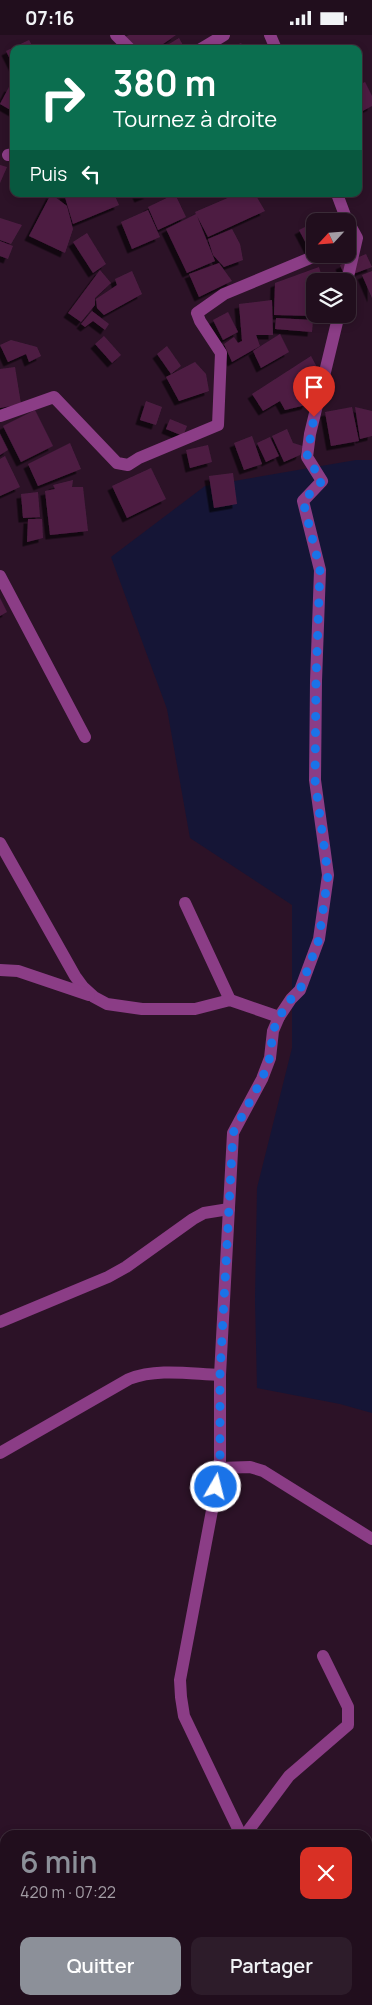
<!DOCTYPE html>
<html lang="fr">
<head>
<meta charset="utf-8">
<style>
	body { margin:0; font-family:Manrope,sans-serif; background:#2d1c2a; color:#f1f3f6; height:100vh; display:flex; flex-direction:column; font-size:19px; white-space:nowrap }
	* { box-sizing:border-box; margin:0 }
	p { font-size:16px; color:#a29ca4 }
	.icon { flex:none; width:28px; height:28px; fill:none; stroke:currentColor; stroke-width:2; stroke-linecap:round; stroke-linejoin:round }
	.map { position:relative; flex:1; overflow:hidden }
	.details { position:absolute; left:0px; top:1795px; width:372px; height:175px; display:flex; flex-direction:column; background:#210e1d; border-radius:15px 15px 0 0; box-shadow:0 2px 8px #0003,0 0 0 1px #3e2e3b }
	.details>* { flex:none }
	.top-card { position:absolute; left:10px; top:10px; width:352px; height:152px; border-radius:10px; box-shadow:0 2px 8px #0003,0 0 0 1px #3e2e3b; background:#0b6e4f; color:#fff; overflow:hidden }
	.needle { width:32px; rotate:244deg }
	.buttons { position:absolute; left:306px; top:178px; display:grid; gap:10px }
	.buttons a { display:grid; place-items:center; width:50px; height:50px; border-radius:10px; background:#210e1d; box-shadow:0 2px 8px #0003,0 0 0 1px #3e2e3b; font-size:25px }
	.pin { position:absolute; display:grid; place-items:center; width:42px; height:42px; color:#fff; margin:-51px -21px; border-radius:50% 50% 50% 0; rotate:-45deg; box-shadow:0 0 5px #0007 }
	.pin .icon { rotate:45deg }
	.me { position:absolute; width:55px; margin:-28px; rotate:8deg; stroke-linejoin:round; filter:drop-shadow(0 0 4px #0008) }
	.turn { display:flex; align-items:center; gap:18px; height:105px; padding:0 20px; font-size:22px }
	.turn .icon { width:65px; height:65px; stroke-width:2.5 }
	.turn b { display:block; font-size:35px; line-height:42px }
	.then { display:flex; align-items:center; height:48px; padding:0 20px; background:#0003; gap:10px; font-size:19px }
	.round { display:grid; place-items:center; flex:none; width:52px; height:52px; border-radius:10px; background:#2d1c2a }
	.overview { display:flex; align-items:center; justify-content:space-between; height:85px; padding:0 20px }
	h1 { font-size:30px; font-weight:600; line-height:38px; color:#8c9099 }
	.cta { display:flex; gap:10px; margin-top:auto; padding:10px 20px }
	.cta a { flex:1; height:58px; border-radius:10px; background:#8c9099; color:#fff; font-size:20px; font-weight:600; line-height:58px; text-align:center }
	.cta a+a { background:#2d1c2a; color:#f1f3f6 }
	.status { display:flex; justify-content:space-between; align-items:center; height:35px; padding:0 25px; background:#210e1d; direction:ltr }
	.status svg { height:14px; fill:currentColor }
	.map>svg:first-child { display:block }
</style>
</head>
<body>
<div class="status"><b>07:16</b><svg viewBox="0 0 49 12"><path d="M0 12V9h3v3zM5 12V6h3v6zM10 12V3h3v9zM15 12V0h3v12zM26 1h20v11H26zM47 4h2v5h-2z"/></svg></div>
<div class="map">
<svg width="372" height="1970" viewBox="0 0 372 1970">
	<defs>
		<filter id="shadow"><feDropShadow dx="-4.5" dy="4.5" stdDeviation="0" flood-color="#0009"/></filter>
	</defs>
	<rect width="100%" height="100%" fill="#2c1227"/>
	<!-- green -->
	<path fill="#151536" d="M356,425H372V1378L340,1369L257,1353L255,1265L257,1153L292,1013V870L190,803L167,674L111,522L205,451Z"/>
	<!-- building -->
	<g fill="#4d1e43" filter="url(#shadow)">
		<path d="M129,0H176L156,14H135L125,2Z"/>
		<path d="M179,3L185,14H161Z"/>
		<path d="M29,5L34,14H14V32L6,16Z"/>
		<path d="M241,8L245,14H229Z"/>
		<path d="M365,47L372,61V71L359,78V50Z"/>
		<path d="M9,52L14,54V77L0,69Z"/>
		<path d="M0,130L7,132L0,148Z"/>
		<path d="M51,159L67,171L73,194L65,218L29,201Z"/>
		<path d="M64,159H114L119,170L73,189Z"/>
		<path d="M137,159H149L139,163Z"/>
		<path d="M175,159L186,182L158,195L148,172Z"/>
		<path d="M237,159H255L265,176L208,202L197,181L215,226L187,238L166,194L196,179L195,177Z"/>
		<path d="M148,175L160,202L132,214L121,187Z"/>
		<path d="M0,183L22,190L11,209L0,205Z"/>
		<path d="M313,188L315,192V214L310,216L299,195Z"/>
		<path d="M232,194L240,209L243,225L224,232L213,220L208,204Z"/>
		<path d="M87,198L106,229L93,238L73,207Z"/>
		<path d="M0,206L13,211L8,224L0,221Z"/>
		<path d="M366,219L372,232L345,242L340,230Z"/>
		<path d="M219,228L232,246L199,262L189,239Z"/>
		<path d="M319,232L323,246H315L314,281L274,280L275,248Z"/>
		<path d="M100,235L111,248L95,263V270L81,287L68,278Z"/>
		<path d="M132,236L142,259L104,280L97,273L96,264L117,250L115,244Z"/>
		<path d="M372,236V263L362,240Z"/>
		<path d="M272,265L273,300H256L260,311L232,327L224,309L234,302L238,308L242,306L239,269Z"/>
		<path d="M92,276L109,289L105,295L93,286L85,292L81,289Z"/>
		<path d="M228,277L238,297L223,305L213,285Z"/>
		<path d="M276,283L313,285L312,297L275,294Z"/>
		<path d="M280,299L289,317L261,333L253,316Z"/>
		<path d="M104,301L121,320L112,328L95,309Z"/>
		<path d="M11,305L37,312L41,321L29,327L26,319L8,327L0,310Z"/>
		<path d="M167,311L181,331L171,339L157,319Z"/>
		<path d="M311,321L320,338L306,370L285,375L280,366L263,376L252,359Z"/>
		<path d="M195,327L206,339L209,356L179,366L166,342Z"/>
		<path d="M15,332L21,369L0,373V334Z"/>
		<path d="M146,366L162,372L156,390L140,385Z"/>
		<path d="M352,372L359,406L331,411L325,377Z"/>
		<path d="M355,372L372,376V401L360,404Z"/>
		<path d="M35,375L53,411L21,427L3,391Z"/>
		<path d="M170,384L187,391L183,401L166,394Z"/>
		<path d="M287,394L293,408L303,411L300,420L284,427L272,401Z"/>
		<path d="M0,399L8,415L0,420Z"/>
		<path d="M252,401L262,429L244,435L234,408Z"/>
		<path d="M270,402L279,421L266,427L257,408Z"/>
		<path d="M70,408L81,434L38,451L28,429Z"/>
		<path d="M208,410L212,427L190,433L186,415Z"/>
		<path d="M5,421L20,452L0,461V424Z"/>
		<path d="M151,433L166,464L127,483L112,451Z"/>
		<path d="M233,438L237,469L214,473L209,441Z"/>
		<path d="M73,445L72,452H83L88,496L50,500L45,456L55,454L53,450Z"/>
		<path d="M38,457L40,482L23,483L21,459Z"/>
		<path d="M28,484H42L43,503L27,507Z"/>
		<path d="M0,563L7,577L0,581Z"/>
	</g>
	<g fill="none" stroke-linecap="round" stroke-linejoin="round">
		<!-- minor -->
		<g stroke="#8b3d86" stroke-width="12">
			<path d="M116,0L130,14"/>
			<path d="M270,0L276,14"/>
			<path d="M201,14L224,0"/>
			<path d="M8,120L14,119"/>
			<path d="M337,159L346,183L357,203L347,246"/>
			<path d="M0,381L54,362L117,428L128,430L139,423L218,390L221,318L200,286L197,278L224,259L320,219"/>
			<path d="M0,541L85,702"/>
			<path d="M0,808L75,941L83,952L94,962L107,969L142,974H195L230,965L279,982"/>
			<path d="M185,868L230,965"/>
			<path d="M0,935L18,936L89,960"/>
			<path d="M0,1287L108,1242L126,1232L193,1184L204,1178L229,1174"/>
			<path d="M0,1418L129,1344C158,1333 190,1339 220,1340"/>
			<path d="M220,1433L250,1432L263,1436L372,1504"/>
			<path d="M241,1800L184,1681L181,1662L180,1645L220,1433V1340L233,1098L262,1044L270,1023L273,996L279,982L291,964L300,955L319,904L328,840L315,745L316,646L320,535L303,466L322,446L307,422L310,399L339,279"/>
			<path d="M245,1800L289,1741L348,1690V1672L323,1621"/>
			<path d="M0,1961L4,1970"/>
			<path d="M316,1965L336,1970"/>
			<path d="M221,1970L246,1965"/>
		</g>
	</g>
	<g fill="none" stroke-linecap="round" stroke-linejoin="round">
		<!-- route -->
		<path stroke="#1a73e8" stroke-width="9" stroke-dasharray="0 16.2" d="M216,1452L220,1433V1340L233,1098L262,1044L270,1022L273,996L279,982L291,964L300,955L319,904L328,840L315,745L316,646L320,534L303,466L322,446L307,422L314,382"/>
	</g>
</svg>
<div class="buttons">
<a><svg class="needle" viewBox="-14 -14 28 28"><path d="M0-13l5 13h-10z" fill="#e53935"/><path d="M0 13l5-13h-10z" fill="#a29ca4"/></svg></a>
<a><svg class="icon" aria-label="layers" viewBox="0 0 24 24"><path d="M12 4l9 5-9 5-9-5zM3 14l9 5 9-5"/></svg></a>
</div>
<div class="pin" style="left:314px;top:382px;background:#d93025"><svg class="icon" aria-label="arrive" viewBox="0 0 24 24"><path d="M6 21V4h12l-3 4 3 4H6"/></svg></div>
<svg class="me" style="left:216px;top:1452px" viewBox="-20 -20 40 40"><circle r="17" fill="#1a73e8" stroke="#fff" stroke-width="3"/><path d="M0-11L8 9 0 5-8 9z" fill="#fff"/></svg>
<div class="top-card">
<div class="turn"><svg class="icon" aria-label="right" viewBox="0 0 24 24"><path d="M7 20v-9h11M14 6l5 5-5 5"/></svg><div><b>380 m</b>Tournez à droite</div></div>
<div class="then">Puis<svg class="icon" aria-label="left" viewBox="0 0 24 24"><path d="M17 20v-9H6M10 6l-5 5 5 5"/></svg></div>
</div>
<section class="details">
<div class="overview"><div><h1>6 min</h1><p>420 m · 07:22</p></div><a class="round" style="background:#d93025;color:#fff"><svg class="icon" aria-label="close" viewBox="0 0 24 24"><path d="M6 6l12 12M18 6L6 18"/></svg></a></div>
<div class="cta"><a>Quitter</a><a>Partager</a></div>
</section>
</div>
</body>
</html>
